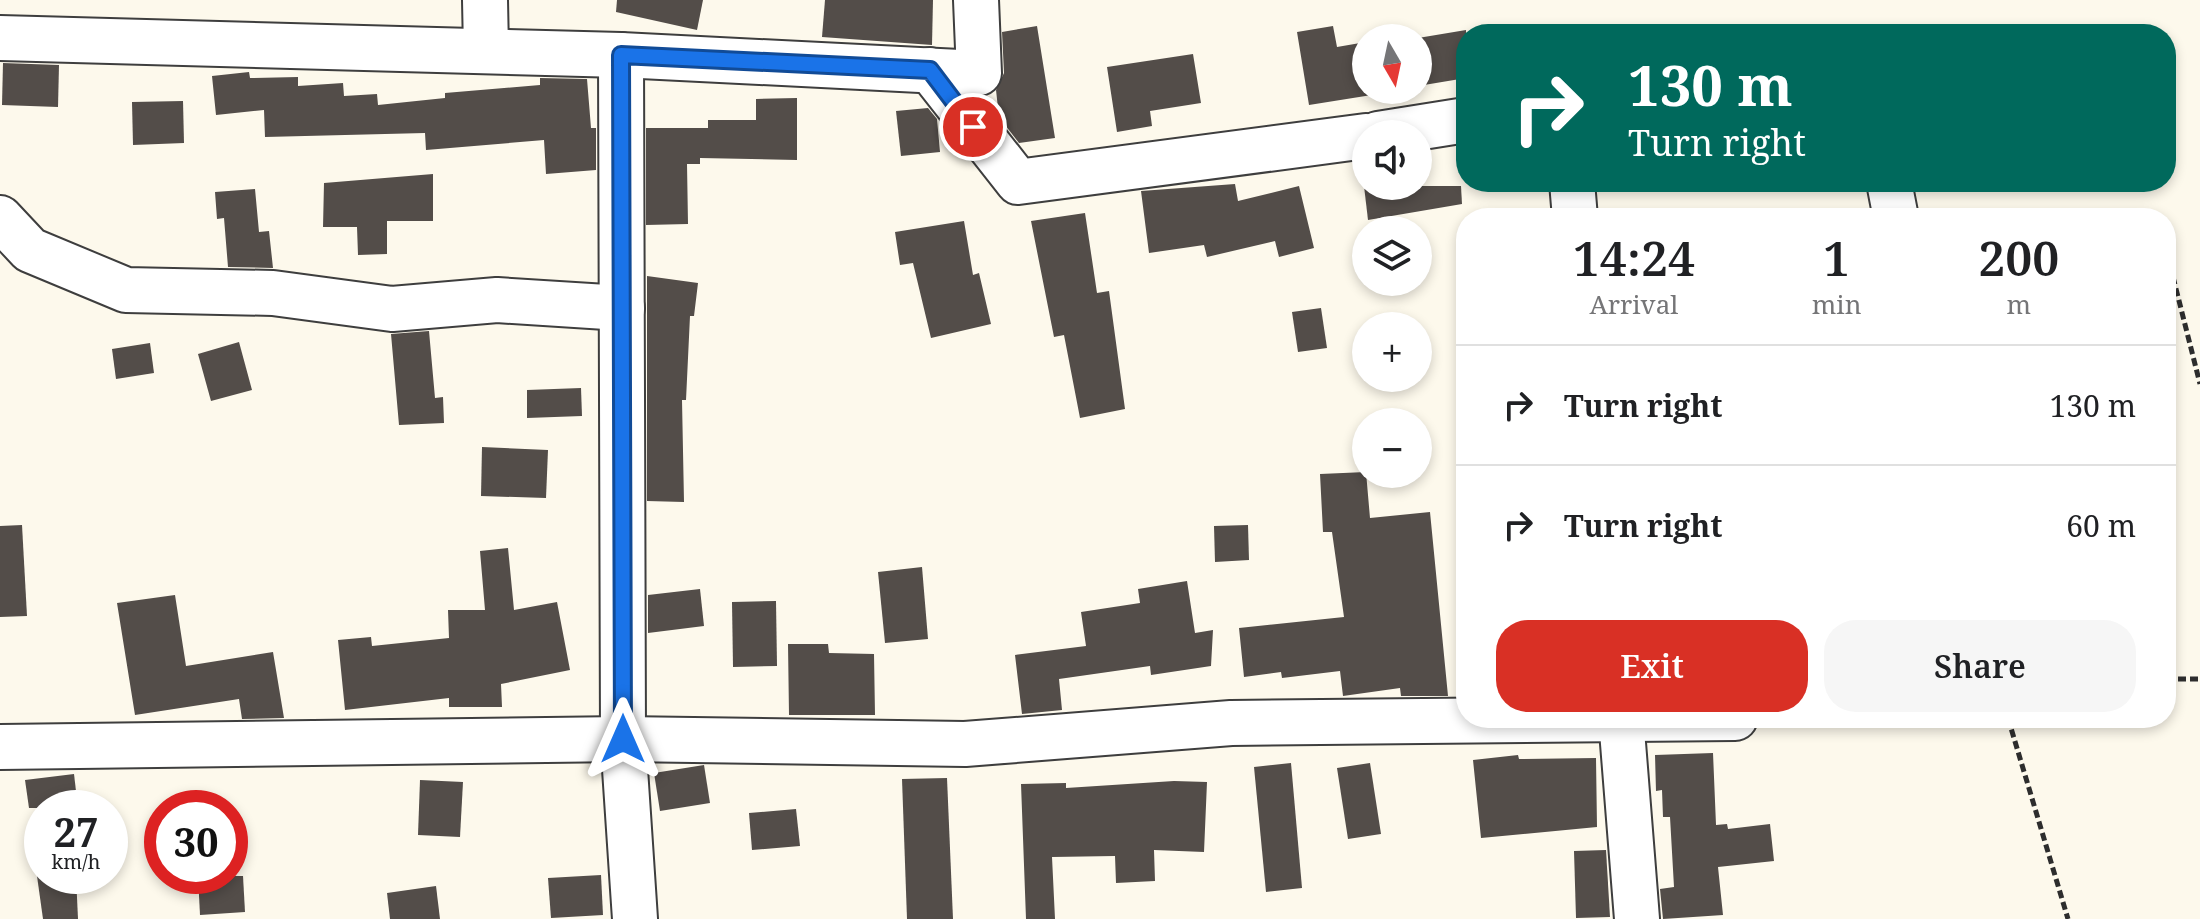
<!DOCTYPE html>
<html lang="en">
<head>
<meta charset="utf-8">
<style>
	body { margin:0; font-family:"Noto Serif",serif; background:#f6f6f6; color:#202124; height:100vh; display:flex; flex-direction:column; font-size:30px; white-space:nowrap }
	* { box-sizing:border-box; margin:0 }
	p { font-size:26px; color:#757577 }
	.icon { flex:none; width:44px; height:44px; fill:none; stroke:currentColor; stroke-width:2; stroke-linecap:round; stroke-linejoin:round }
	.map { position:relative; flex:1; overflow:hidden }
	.details { position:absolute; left:1456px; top:208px; width:720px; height:520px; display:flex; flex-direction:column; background:#fff; border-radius:32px; box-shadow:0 4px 12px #0003 }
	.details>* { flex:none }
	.banner { position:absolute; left:1456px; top:24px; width:720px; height:168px; border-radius:32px; box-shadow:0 4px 12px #0003; background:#00695c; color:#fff; overflow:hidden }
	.needle { width:52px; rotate:171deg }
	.tools { position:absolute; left:1352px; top:24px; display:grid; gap:16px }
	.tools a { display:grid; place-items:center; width:80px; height:80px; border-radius:50%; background:#fff; box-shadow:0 4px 12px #0003; font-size:40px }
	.speed { position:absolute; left:24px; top:790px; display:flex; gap:16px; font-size:40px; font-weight:700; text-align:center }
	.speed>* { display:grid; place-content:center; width:104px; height:104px; border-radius:50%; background:#fff; box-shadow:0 4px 12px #0003; line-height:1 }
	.speed small { font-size:20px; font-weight:400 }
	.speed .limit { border:12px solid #d22; background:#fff; color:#111 }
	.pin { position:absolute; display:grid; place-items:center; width:68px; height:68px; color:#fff; margin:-34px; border:4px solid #fff; border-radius:50%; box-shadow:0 2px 8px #0007 }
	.me { position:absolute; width:88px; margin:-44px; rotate:0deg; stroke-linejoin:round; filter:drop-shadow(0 0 6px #0008) }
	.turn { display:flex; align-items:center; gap:28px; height:168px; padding:0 40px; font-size:36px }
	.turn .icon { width:104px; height:104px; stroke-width:2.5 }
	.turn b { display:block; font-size:56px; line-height:68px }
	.eta { display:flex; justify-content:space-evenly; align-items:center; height:136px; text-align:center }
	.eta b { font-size:48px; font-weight:600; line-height:56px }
	.button { display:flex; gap:16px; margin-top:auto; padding:16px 40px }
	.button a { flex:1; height:92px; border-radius:32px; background:#d93025; color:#fff; font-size:32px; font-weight:600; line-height:92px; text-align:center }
	.button a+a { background:#f6f6f6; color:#202124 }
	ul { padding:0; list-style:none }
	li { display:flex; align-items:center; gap:24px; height:120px; padding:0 40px; border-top:2px solid #e0e0e0 }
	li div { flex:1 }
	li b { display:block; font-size:30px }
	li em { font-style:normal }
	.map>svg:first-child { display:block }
</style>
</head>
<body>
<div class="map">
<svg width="2200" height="919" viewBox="0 0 2200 919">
	<rect width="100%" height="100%" fill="#fdf9ec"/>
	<!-- building -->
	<g fill="#534d49">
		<path d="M617,0H703L697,30L616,12Z"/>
		<path d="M825,0H933L932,45L822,37Z"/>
		<path d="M1037,26L1055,138L1019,143L999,117L996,90L1004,73L1002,32Z"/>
		<path d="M1333,26L1337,47L1366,42V90H1403L1309,105L1297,32Z"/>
		<path d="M1466,30V78L1418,86V38Z"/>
		<path d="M1193,54L1201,103L1150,111L1152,126L1117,132L1107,67Z"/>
		<path d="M3,63L59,65L58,107L2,105Z"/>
		<path d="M249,72L250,78L298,77V86L343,83L344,96L377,94L378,105L445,98V93L540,85V78L587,79L591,128H596V170L546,174L544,140L426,150L425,133L265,137L264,110L216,115L212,76Z"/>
		<path d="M797,98V160L700,158V164H687L688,224L646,225V128H708V120H756V99Z"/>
		<path d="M183,101L184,143L133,145L132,102Z"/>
		<path d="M928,108L937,119L940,152L901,156L896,111Z"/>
		<path d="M433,174V221H387V254L358,255L357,227H323L324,183Z"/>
		<path d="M1235,184L1238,201L1299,186L1314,248L1279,257L1275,241L1207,257L1204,245L1149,253L1141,191Z"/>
		<path d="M1364,186H1461L1462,204L1368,220Z"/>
		<path d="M255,189L259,232L269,231L273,268L228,267L224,218L217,219L215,192Z"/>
		<path d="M1085,213L1097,293L1109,291L1125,409L1080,418L1064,335L1054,337L1031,221Z"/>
		<path d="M964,221L973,275L979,273L991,324L931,338L913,263L900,265L895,232Z"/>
		<path d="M647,276L698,283L694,316H690L686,400H682L684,502L647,501Z"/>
		<path d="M1321,308L1327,348L1298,352L1292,312Z"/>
		<path d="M429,331L435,398L443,397L444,423L399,425L391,334Z"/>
		<path d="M239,342L252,390L211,401L198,354Z"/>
		<path d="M150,343L154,373L116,379L112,349Z"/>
		<path d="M581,388L582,416L527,418V390Z"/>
		<path d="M482,447L548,450L546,498L481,496Z"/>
		<path d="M1366,472L1370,518L1430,512L1448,696H1401L1400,688L1343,696L1340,671L1282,678L1281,672L1244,677L1239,628L1344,617L1332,532H1323L1320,474Z"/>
		<path d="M22,525L27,616L0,617V526Z"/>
		<path d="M1248,525L1249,560L1215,562L1214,526Z"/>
		<path d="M508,548L514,610L557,602L570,670L501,684L502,707H449V698L345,710L338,640L371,637L372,646L449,638L448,610H485L480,551Z"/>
		<path d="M922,567L928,639L885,643L878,572Z"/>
		<path d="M1187,581L1195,633L1213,630L1211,666L1151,675L1150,666L1059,679L1062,710L1022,714L1015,655L1086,646L1081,612L1140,603L1138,589Z"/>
		<path d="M700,589L704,626L648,633V595Z"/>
		<path d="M175,595L186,666L273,652L284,718L242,719L239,699L135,715L117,603Z"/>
		<path d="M776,601L777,666L733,667L732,602Z"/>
		<path d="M788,644H828L829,653L874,654L875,715H789Z"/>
		<path d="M1713,753L1716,825L1727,824L1728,829L1770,824L1774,861L1718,867L1723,915L1663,919L1660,889L1674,887L1670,817H1663L1662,790L1656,791L1655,755Z"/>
		<path d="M1518,755L1519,759L1596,758L1597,827L1481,838L1473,760Z"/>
		<path d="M1291,763L1302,888L1266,892L1254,767Z"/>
		<path d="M1370,763L1381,834L1348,839L1337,768Z"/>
		<path d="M704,765L710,803L660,811L654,773Z"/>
		<path d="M74,774L78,808H29L25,780Z"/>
		<path d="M947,778L953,919H907L902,779Z"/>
		<path d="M420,780L463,782L460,837L418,835Z"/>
		<path d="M1174,781L1207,782L1204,852L1154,850L1155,881L1116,883L1115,856L1052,857L1055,919H1026L1021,784L1066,783V788Z"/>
		<path d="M796,809L800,846L752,850L749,813Z"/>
		<path d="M1606,850L1610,917L1576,918L1574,851Z"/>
		<path d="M601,875L603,915L551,918L548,878Z"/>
		<path d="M37,876H76L78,919H43Z"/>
		<path d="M198,876H243L245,912L200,915Z"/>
		<path d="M436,886L440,919H390L387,893Z"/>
	</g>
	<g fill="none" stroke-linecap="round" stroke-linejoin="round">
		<!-- minor casing -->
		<g stroke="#3e3e3e" stroke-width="48">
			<g id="minor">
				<path d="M485,0L486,50"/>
				<path d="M0,38L621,55L979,73L976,0"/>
				<path d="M621,55L623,739L635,919"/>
				<path d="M930,70L1018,182L1366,136"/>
				<path d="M1378,134L1466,120"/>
				<path d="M1572,182L1575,218"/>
				<path d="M1889,182L1896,218"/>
				<path d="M0,218L30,250L126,290L273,293L392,309L497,300L622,308"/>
				<path d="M1621,718L1637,919"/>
				<path d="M0,747L623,739L965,744L1231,723L1735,718"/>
			</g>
		</g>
		<!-- path -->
		<g stroke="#2d2d2d" stroke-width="5" stroke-dasharray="8 4" stroke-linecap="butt">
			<path d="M2170,265L2200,384"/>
			<path d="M2166,679H2200"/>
			<path d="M2008,718L2068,919"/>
		</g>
		<!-- minor -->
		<use href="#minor" stroke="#fff" stroke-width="44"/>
	</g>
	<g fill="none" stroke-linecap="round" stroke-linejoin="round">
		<!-- route casing -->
		<g stroke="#114b97" stroke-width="20">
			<path id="route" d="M623,739L621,55L930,70L973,127"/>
		</g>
		<!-- route -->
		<use href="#route" stroke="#1a73e8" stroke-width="14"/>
	</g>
</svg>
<div class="tools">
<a><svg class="needle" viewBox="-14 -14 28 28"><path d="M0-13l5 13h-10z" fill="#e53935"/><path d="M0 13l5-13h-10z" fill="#757577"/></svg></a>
<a><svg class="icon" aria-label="sound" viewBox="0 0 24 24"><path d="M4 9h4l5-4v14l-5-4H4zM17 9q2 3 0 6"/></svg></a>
<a><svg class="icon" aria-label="layers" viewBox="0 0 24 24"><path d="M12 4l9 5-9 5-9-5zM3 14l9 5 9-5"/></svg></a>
<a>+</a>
<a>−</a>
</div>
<div class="speed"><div>27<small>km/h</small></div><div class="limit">30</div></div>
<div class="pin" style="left:973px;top:127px;background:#d93025"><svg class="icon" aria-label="arrive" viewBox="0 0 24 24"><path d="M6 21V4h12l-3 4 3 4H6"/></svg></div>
<svg class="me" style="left:623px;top:739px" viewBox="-20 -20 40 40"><path d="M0-17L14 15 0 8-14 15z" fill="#1a73e8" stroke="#fff" stroke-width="4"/></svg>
<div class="banner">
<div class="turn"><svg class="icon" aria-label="right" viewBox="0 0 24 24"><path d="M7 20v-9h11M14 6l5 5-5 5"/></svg><div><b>130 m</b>Turn right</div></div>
</div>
<section class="details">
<div class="eta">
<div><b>14:24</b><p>Arrival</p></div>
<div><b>1</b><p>min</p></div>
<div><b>200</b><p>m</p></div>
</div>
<ul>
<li><svg class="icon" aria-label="right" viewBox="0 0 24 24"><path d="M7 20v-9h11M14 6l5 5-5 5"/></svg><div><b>Turn right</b></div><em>130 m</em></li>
<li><svg class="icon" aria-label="right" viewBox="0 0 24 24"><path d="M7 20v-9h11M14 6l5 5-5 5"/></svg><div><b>Turn right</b></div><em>60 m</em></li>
</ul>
<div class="button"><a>Exit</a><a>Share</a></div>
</section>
</div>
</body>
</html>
